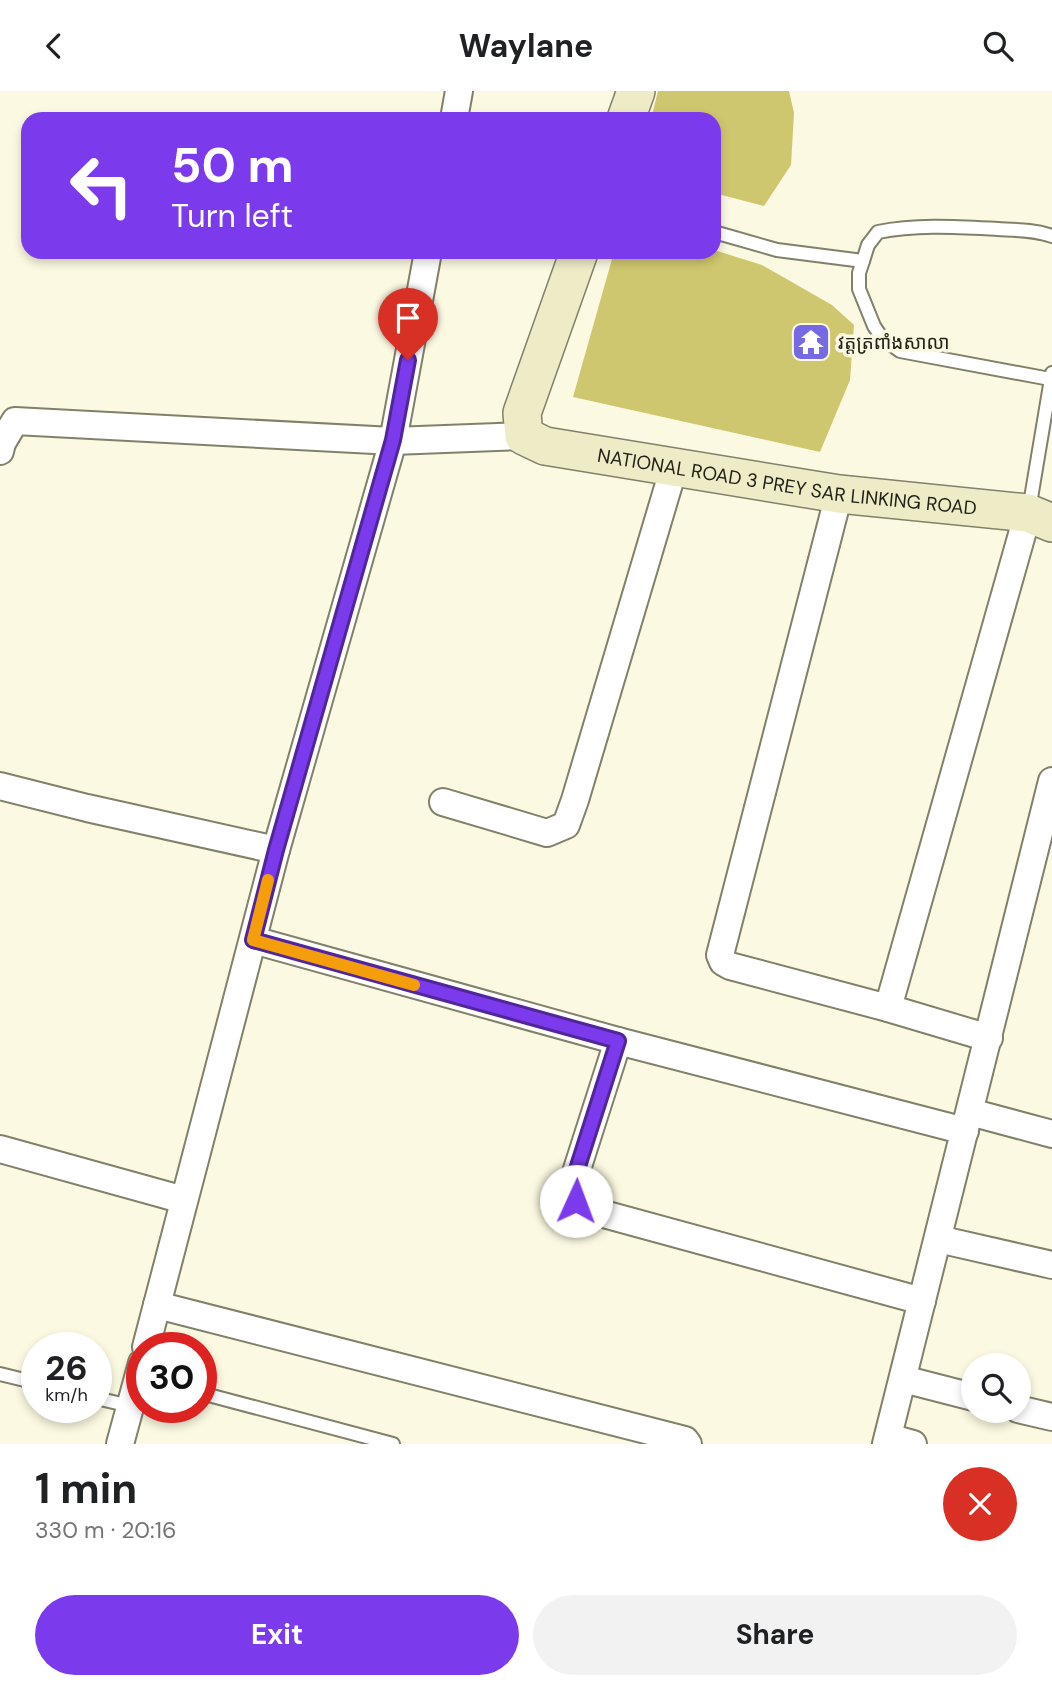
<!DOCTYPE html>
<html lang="en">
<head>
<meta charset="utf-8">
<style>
	body { margin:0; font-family:"DM Sans","Noto Sans Khmer",sans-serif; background:#f2f2f2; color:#202124; height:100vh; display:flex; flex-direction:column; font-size:26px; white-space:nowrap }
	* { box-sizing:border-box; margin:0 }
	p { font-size:23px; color:#757577 }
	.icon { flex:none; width:38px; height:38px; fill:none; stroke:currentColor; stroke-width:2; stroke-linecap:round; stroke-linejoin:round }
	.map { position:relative; height:1353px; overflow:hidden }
	.drawer { display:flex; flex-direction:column; background:#fff; flex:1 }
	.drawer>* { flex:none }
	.hud { position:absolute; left:21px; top:21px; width:700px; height:147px; border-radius:21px; box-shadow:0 4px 10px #0003; background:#7c3aed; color:#fff; overflow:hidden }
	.buttons { position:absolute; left:961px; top:1262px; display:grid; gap:14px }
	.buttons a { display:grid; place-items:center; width:70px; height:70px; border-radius:50%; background:#fff; box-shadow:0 4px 10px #0003; font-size:35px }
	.speed { position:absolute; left:21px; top:1241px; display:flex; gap:14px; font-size:35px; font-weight:700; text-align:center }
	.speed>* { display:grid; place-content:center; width:91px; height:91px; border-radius:50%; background:#fff; box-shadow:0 4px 10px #0003; line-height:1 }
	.speed small { font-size:18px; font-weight:400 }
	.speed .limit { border:10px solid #d22; background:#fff; color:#111 }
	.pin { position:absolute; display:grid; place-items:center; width:60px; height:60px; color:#fff; margin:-72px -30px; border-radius:50% 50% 50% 0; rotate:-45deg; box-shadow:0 0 7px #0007 }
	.pin .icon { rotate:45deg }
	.me { position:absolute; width:77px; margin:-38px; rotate:2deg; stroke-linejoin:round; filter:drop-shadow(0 0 5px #0008) }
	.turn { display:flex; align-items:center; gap:24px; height:147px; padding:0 35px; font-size:32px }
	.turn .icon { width:91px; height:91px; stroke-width:2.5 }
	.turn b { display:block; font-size:49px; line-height:60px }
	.round { display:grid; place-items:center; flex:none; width:74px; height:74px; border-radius:37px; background:#f2f2f2 }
	.overview { display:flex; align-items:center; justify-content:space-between; height:119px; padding:0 35px }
	h1 { font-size:42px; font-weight:700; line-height:52px }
	.button { display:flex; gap:14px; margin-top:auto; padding:14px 35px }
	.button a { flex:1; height:80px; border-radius:42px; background:#7c3aed; color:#fff; font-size:28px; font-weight:700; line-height:80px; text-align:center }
	.button a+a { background:#f2f2f2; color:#202124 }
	header { display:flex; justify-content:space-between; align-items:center; height:91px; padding:0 35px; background:#fff; font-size:32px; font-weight:700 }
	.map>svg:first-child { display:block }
</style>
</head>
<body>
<header><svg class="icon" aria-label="back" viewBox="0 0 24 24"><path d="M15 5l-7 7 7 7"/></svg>Waylane<svg class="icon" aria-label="search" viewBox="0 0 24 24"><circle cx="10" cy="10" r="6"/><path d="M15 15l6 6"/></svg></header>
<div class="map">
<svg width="1052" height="1353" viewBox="0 0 1052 1353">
	<rect width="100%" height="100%" fill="#fbf9e1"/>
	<!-- water -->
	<g fill="#cfc76f">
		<path d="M658,0H789L794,22L791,74L764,115L714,102V28H651Z"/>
		<path d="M714,159L762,174L832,214L854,234L850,289L820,361L573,306L614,161H714Z"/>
	</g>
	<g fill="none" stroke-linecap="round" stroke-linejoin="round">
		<!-- lane casing -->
		<g stroke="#81806a" stroke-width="16">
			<g id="lane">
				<path d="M714,141L777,159L863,170L868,154L878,141C917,133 959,136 998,138C1016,139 1035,139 1052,145"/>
				<path d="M863,170L859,182V198L874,235L882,247L900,260L1050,288"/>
				<path d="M1029,419L1052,282"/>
				<path d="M0,1283L37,1292"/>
				<path d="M201,1302L393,1353"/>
				<path d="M96,1307L130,1315"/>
			</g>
		</g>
		<!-- street casing -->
		<g stroke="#81806a" stroke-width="30">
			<g id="street">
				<path d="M454,28L459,0"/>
				<path d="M0,360L2,352L15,330L393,350L524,345"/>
				<path d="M839,403L720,864L723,871L730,875L888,917L989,947"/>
				<path d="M0,695L87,717L276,759"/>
				<path d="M443,711L547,742L566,734L575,709L674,376"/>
				<path d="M253,849L618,950L965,1040"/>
				<path d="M888,917L1028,422"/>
				<path d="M618,950L572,1094L576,1110L589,1119L922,1210"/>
				<path d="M970,1021L1052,1043"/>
				<path d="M0,1058L184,1109"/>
				<path d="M938,1148L1052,1174"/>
				<path d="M157,1214L685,1349L688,1353"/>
				<path d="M146,1256L276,759L393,350L428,161"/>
				<path d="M903,1288L973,1306"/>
				<path d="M1018,1318L1052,1326"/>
				<path d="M888,1346L913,1353"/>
				<path d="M120,1353L142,1272"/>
				<path d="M886,1353L1052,690"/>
			</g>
		</g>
		<!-- secondary casing -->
		<g stroke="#81806a" stroke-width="40">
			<g id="secondary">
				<path d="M626,28L636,0"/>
				<path id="s1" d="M579,161L522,322L524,345L545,355L839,403L1028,422L1052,432"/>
			</g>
		</g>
		<!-- lane -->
		<use href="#lane" stroke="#fff" stroke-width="12"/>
		<!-- street -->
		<use href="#street" stroke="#fff" stroke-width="26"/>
		<!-- secondary -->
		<use href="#secondary" stroke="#eeebc7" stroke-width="37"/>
	</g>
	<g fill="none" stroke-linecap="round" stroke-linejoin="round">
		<!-- route casing -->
		<g stroke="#51269a" stroke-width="18">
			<path id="route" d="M408,269L393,349L276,759L253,849L618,950L572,1094L576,1110"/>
		</g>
		<!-- route -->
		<use href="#route" stroke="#7c3aed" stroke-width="12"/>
		<!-- slow -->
		<path stroke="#f59e0b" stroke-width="12" d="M268,789L253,849L414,894"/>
	</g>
	<!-- icons -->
	<defs>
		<g id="temple-square" transform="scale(2.0125)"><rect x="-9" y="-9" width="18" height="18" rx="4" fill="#7669e4" stroke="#fbf9e1"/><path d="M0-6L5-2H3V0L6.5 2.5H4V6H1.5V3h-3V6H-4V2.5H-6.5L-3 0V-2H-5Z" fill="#fff"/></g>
	</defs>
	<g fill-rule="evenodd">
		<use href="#temple-square" x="811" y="251"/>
	</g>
	<g text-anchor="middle" stroke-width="7" stroke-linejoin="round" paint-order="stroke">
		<!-- poi labels -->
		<g font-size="19" fill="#222219" stroke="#fbf9e1" text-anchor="start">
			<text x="838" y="258">វត្តត្រពាំងសាលា</text>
		</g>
		<!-- street labels -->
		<g font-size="19" fill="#222219" stroke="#fbf9e1">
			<text dy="7" stroke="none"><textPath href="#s1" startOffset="462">NATIONAL ROAD 3 PREY SAR LINKING ROAD</textPath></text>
		</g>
	</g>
</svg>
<div class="buttons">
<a><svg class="icon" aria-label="search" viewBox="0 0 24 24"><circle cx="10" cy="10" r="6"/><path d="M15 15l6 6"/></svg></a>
</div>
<div class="speed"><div>26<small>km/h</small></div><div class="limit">30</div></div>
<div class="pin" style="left:408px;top:269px;background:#d93025"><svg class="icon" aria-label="arrive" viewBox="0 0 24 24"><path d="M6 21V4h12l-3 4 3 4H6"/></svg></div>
<svg class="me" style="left:576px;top:1110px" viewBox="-20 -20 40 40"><circle r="19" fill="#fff"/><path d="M0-13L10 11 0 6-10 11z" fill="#7c3aed"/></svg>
<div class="hud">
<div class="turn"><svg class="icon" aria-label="left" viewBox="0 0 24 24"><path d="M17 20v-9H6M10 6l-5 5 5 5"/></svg><div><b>50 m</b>Turn left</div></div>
</div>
</div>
<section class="drawer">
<div class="overview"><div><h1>1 min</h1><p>330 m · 20:16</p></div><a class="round" style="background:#d93025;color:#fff"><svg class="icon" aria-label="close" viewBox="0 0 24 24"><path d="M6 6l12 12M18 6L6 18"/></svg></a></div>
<div class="button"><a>Exit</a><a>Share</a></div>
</section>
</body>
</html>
